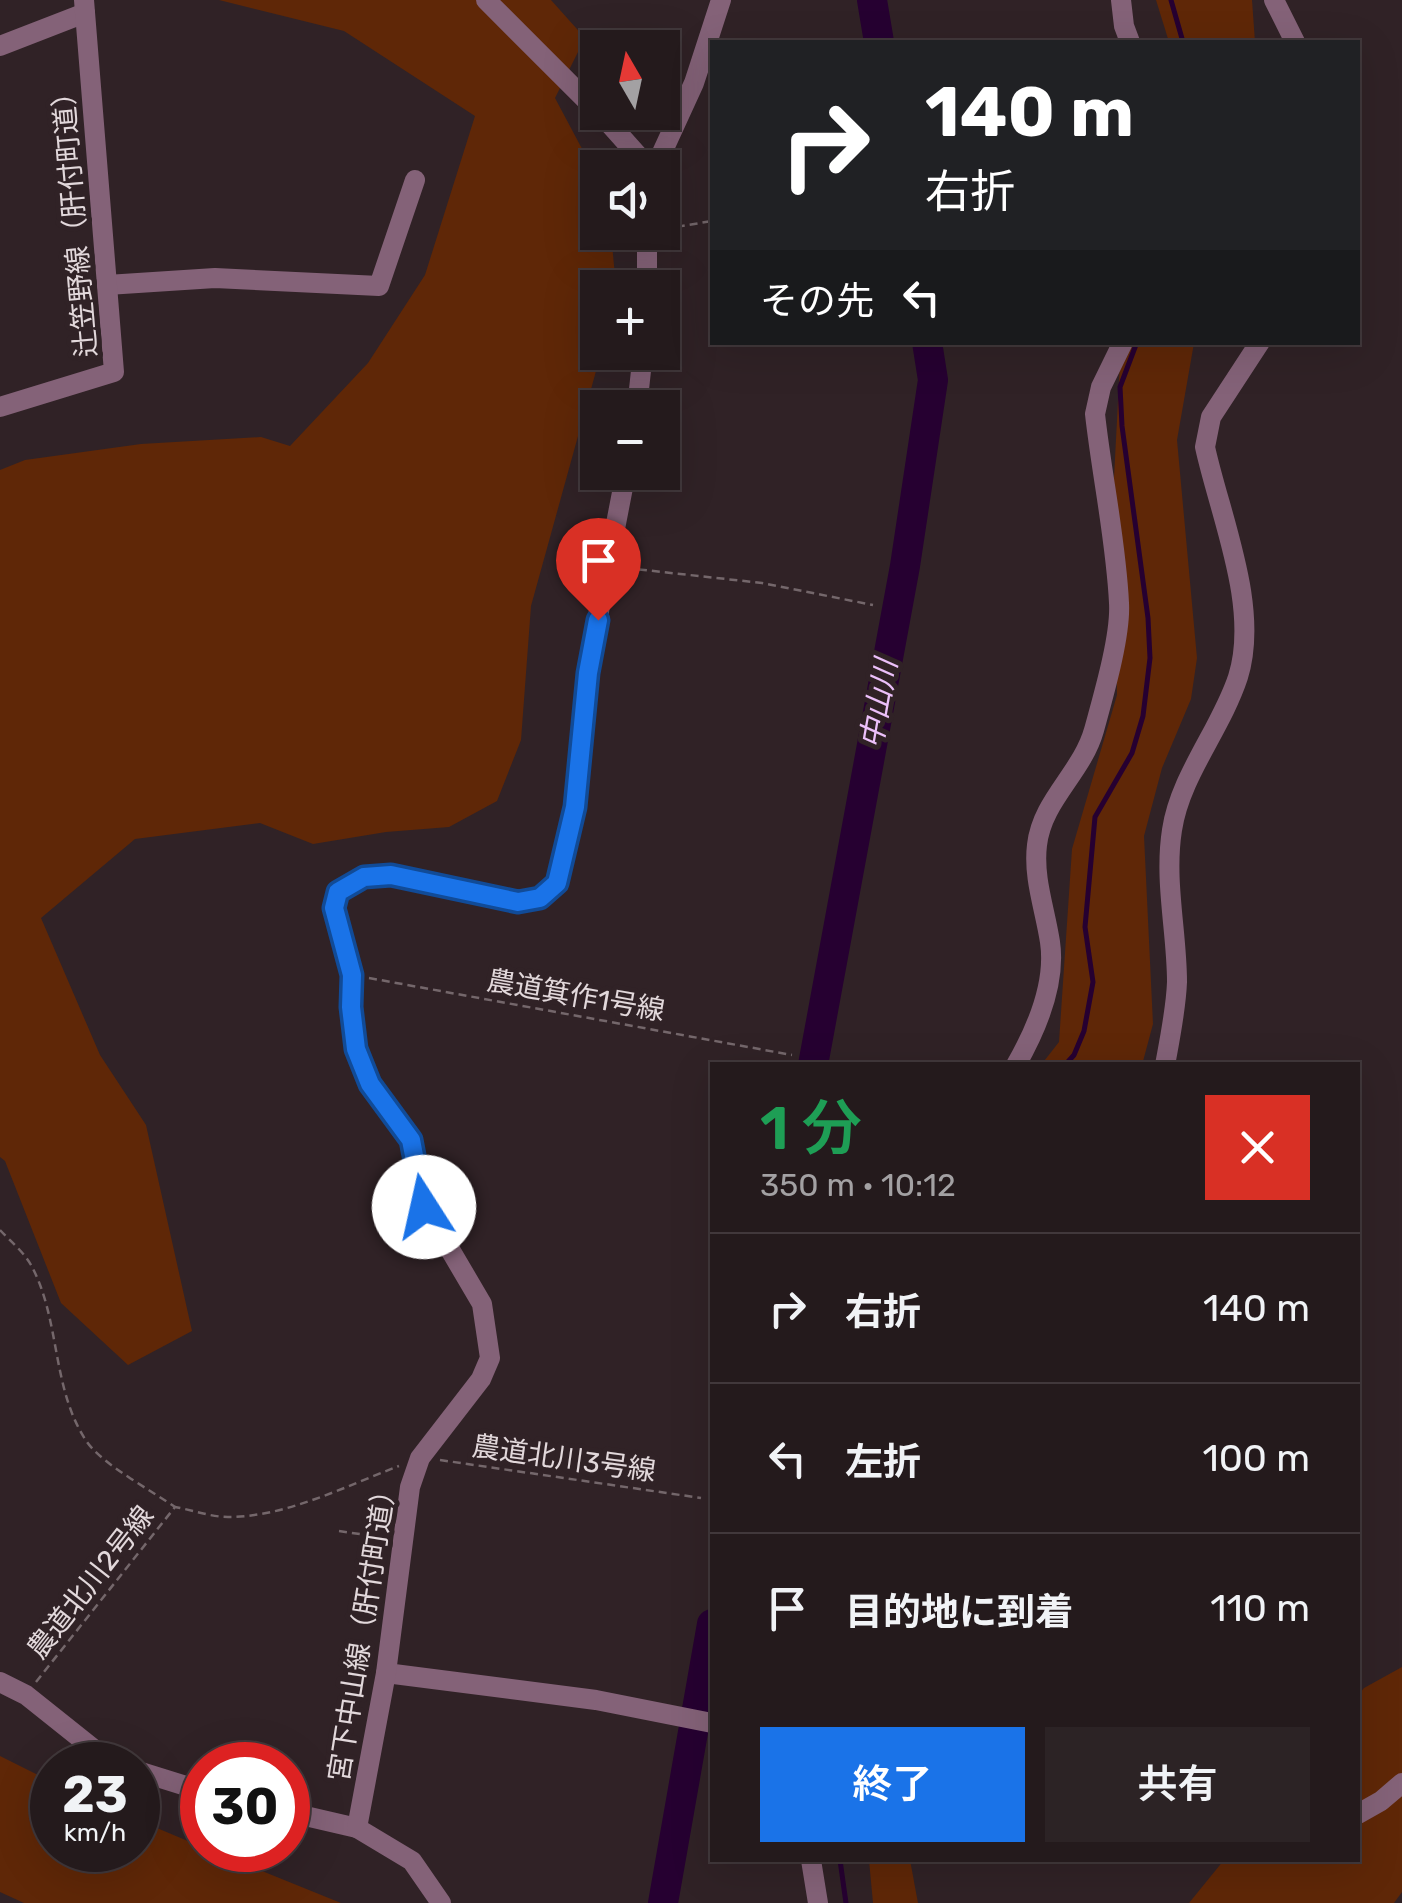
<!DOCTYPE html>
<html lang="ja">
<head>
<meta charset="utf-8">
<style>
	body { margin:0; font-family:Rubik,"Noto Sans JP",sans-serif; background:#2c2325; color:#f1f3f6; height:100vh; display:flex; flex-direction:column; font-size:38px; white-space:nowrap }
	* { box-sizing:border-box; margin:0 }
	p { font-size:32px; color:#a3a1a3 }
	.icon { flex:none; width:55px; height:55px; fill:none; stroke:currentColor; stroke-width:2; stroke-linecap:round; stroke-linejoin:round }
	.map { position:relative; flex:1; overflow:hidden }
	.side { position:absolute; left:710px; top:1062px; width:650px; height:800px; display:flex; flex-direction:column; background:#241a1c; border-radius:0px; box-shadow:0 10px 40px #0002,0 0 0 2px #41383b }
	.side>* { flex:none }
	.guide { position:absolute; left:710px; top:40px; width:650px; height:305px; border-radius:0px; box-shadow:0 10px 40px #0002,0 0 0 2px #41383b; background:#202124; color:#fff; overflow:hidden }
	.needle { width:65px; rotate:351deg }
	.fabs { position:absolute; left:580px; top:30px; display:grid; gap:20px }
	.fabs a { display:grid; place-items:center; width:100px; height:100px; border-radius:0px; background:#241a1c; box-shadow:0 10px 40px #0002,0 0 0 2px #41383b; font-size:50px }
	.speed { position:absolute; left:30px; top:1742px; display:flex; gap:20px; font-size:50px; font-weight:700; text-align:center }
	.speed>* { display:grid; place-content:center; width:130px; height:130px; border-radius:50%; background:#241a1c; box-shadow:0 10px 40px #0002,0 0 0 2px #41383b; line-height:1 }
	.speed small { font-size:25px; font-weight:400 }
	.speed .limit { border:15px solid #d22; background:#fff; color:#111 }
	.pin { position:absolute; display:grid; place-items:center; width:85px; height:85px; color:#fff; margin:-102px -42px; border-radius:50% 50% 50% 0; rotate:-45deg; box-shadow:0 0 10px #0007 }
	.pin .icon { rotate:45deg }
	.me { position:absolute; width:110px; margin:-55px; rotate:350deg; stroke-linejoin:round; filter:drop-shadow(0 0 8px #0008) }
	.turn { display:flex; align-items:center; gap:35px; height:210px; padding:0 50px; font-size:45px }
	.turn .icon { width:130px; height:130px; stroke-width:2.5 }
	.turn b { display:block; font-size:70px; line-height:85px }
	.then { display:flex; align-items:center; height:95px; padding:0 50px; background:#0003; gap:20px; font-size:38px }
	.round { display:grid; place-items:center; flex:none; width:105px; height:105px; border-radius:0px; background:#2c2325 }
	.headline { display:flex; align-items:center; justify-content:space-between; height:170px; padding:0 50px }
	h1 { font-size:60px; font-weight:600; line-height:75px; color:#1e9e55 }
	.cta { display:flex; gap:20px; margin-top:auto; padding:20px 50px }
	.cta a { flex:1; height:115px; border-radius:0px; background:#1a73e8; color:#fff; font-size:40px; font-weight:600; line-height:115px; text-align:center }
	.cta a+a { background:#2c2325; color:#f1f3f6 }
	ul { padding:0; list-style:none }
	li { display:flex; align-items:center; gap:30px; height:150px; padding:0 50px; border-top:2px solid #41383b }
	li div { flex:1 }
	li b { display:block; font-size:38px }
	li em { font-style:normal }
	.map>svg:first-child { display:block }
</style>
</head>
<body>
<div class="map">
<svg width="1402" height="1903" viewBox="0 0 1402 1903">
	<rect width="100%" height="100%" fill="#302226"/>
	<!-- green -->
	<g fill="#5f2707">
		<path d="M219,0H551L585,38L555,98L597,177L598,232L611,233L616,287L598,288V352L601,353L531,606L521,740L497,801L449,827L386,832L313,844L260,823L135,839L41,918L100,1055L146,1125L192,1331L128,1365L61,1303L5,1161L0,1157V470L25,460L141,444L261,437L290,446L368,363L425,275L475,116L344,31Z"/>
		<path d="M1156,0H1252L1255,42H1169Z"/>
		<path d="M1121,343H1194L1177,440L1197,658L1191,699L1162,768L1144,836L1153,1024L1142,1065H1041L1059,1042L1072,849L1117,695L1114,478Z"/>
		<path d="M1402,1667V1892L1394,1903H1189L1224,1860H1358V1695L1364,1688Z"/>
		<path d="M0,1756L52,1782V1850H138V1820L202,1847V1850H210L341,1903H24L0,1892Z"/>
		<path d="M869,1860H910L918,1903H873Z"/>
	</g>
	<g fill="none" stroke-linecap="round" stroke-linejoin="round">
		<!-- stream -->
		<g stroke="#260031" stroke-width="5">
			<path d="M1171,0L1183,42"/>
			<path d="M1065,1065L1074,1055L1084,1031L1093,982L1085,927L1095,817L1132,753L1143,716L1150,658L1148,618L1122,426L1120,387L1137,342"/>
			<path d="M840,1860L846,1903"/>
		</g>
		<!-- river -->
		<g stroke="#260031" stroke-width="30">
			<path d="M872,0L879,42"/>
			<path d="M813,1065L905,566L933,380L927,342"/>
			<path d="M663,1903L712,1624"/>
		</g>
		<!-- path -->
		<g stroke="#74676b" stroke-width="2.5" stroke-dasharray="8 5" stroke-linecap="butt">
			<path d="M664,229L712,221"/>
			<path d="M626,568L762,583L873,605"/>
			<path d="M369,978L792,1055"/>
			<path d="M0,1230C10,1241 24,1252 31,1265C61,1320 51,1389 87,1442C102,1464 152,1491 175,1507"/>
			<path d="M440,1460L701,1498"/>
			<path d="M339,1531L386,1538"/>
			<path d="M36,1682L175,1507C192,1510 211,1517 228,1517C286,1517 346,1486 399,1466"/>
		</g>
		<!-- minor -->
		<g stroke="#846278" stroke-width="20">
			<path d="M486,0L598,112"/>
			<path d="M1121,0L1124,26L1130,42"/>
			<path d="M1274,0L1295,42"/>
			<path d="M0,46L85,13"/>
			<path d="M599,112L649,168"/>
			<path d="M655,168L694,83L721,0"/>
			<path d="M107,285L215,278L379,286L415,180"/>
			<path d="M647,288V232"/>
			<path d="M0,407L114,372L84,0"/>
			<path d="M637,408L643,352"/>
			<path d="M1016,1065C1036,1030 1056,983 1050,942C1045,909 1033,878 1037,845C1042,800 1082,773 1094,730C1103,697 1121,636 1119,603C1116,540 1102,477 1095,414L1101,387L1123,342"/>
			<path d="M1165,1065C1170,1038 1176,1009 1177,982C1177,932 1164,881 1172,830C1180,776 1221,729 1238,677C1260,607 1220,516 1205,447L1211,417L1260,342"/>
			<path d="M386,1673L596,1700L712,1723"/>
			<path d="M0,1682L26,1695L110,1762L119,1765"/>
			<path d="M138,1771L202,1791"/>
			<path d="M288,1812L357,1828"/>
			<path d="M1358,1814L1381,1801L1402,1783"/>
			<path d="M811,1860L818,1903"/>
			<path d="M441,1903L412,1861L357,1828L386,1673L410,1487L420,1458L481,1379L490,1358L482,1304L425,1207L411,1140L370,1083L356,1049L351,1007L352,975L334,908L338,892L364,877L391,875L518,902L540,898L557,883L575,807L587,673L626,472"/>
		</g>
	</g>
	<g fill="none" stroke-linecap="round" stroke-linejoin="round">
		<!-- route casing -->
		<g stroke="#114b97" stroke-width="25">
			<path id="route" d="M424,1207L411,1140L370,1084L356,1049L351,1007L352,975L334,908L338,892L364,877L391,875L518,902L540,898L557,883L575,807L588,673L598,620"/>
		</g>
		<!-- route -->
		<use href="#route" stroke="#1a73e8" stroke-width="18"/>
	</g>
	<g text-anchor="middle" stroke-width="10" stroke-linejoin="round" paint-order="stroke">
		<!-- street labels -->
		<g font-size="28" fill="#e2d8db" stroke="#302226">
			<text transform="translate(74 218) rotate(-95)" y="10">辻笠野線（肝付町道）</text>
			<text transform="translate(576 995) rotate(10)" y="10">農道箕作1号線</text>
			<text transform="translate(564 1458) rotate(8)" y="10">農道北川3号線</text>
			<text transform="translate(90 1582) rotate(-52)" y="10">農道北川2号線</text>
			<text transform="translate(362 1629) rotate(-81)" y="10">宮下中山線（肝付町道）</text>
		</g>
		<!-- water labels -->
		<g font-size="30" font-style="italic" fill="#ecc0fa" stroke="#302226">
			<text transform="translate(879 704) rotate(-80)" y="10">中山川</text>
		</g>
	</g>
</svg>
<div class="fabs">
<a><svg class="needle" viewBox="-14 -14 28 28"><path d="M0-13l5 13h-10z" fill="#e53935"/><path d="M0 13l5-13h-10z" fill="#a3a1a3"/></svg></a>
<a><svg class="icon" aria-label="sound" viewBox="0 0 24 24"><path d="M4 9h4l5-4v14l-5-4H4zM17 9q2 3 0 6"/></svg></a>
<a>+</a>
<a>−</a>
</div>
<div class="speed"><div>23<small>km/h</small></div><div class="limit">30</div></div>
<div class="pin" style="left:598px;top:620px;background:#d93025"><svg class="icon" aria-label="arrive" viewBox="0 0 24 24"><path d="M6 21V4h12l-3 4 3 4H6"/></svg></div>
<svg class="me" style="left:424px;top:1207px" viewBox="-20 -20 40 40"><circle r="19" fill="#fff"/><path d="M0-13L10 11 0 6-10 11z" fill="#1a73e8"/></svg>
<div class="guide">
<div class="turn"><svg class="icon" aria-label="right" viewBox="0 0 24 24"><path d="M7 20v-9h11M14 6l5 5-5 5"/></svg><div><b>140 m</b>右折</div></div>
<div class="then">その先<svg class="icon" aria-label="left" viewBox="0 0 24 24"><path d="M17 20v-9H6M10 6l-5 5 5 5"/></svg></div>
</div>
<section class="side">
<div class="headline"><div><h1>1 分</h1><p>350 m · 10:12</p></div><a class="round" style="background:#d93025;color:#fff"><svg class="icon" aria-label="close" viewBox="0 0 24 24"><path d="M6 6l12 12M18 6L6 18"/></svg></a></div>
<ul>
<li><svg class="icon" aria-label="right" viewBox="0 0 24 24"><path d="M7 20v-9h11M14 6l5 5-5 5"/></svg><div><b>右折</b></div><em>140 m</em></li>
<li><svg class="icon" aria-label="left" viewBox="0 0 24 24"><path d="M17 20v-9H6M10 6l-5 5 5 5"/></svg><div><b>左折</b></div><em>100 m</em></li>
<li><svg class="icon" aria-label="arrive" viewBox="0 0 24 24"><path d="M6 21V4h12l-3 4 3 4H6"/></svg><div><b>目的地に到着</b></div><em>110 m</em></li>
</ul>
<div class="cta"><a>終了</a><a>共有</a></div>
</section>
</div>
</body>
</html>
